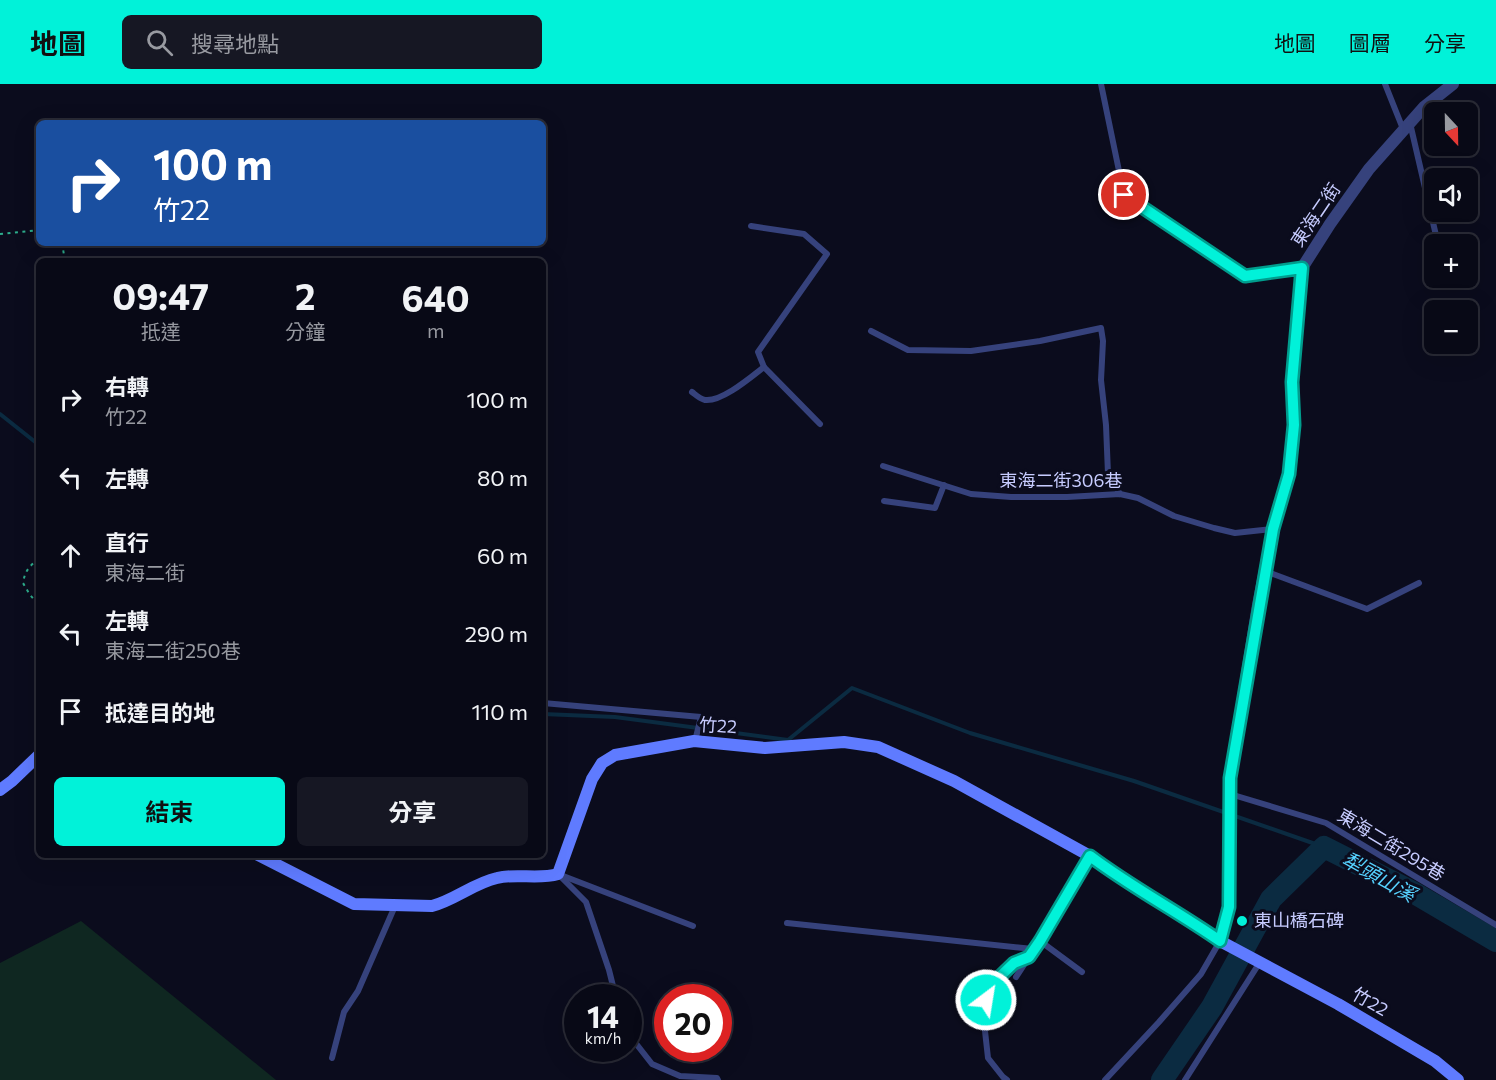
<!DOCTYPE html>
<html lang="zh-TW">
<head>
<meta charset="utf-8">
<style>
	body { margin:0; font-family:Commissioner,"Noto Sans TC",sans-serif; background:#161723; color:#f1f3f6; height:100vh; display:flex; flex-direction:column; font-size:22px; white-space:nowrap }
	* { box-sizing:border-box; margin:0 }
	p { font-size:20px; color:#989aa1 }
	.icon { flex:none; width:33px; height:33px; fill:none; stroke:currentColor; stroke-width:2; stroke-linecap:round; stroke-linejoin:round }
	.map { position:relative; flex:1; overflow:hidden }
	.panel { position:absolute; left:36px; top:174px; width:510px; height:600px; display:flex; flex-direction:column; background:#080916; border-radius:9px; box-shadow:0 6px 24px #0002,0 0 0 2px #292a35 }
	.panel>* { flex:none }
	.banner { position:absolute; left:36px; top:36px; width:510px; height:126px; border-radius:9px; box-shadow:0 6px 24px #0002,0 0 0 2px #292a35; background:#1a4fa0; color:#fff; overflow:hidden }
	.needle { width:39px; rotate:158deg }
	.tools { position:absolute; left:1424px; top:18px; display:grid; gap:12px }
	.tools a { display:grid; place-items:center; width:54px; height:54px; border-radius:9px; background:#080916; box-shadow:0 6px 24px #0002,0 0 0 2px #292a35; font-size:30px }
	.speed { position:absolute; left:564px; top:900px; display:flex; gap:12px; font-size:30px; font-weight:700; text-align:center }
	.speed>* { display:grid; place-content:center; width:78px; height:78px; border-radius:50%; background:#080916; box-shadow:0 6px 24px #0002,0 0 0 2px #292a35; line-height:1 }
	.speed small { font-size:15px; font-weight:400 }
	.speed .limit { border:9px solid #d22; background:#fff; color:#111 }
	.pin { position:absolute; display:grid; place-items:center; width:51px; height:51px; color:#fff; margin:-26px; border:3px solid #fff; border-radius:50%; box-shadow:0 2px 6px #0007 }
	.me { position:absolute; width:66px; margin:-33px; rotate:31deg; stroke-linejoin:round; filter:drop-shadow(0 0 4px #0008) }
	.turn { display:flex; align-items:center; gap:21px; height:126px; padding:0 18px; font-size:27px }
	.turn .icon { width:78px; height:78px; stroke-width:2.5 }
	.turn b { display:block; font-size:42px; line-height:51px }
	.eta { display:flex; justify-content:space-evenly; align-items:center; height:102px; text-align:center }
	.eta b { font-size:36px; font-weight:700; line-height:42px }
	.action { display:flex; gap:12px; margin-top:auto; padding:12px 18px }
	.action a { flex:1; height:69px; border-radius:9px; background:#01f2d9; color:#111; font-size:24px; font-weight:700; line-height:69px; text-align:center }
	.action a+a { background:#161723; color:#f1f3f6 }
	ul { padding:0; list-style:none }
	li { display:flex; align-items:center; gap:18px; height:78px; padding:0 18px }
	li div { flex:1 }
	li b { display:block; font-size:22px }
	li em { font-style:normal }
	header { display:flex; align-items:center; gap:36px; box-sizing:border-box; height:84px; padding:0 30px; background:#01f2d9; color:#111 }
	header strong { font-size:28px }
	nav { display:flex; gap:33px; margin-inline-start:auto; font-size:21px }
	.search { width:420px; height:54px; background:#161723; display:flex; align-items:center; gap:15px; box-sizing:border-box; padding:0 21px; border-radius:9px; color:#989aa1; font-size:22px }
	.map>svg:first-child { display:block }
</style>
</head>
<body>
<header>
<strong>地圖</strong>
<div class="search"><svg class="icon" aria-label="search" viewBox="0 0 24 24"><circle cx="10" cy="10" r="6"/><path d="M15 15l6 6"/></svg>搜尋地點</div>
<nav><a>地圖</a><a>圖層</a><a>分享</a></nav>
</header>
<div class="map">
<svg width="1496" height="996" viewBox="0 0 1496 996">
	<rect width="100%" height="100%" fill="#0b0c1d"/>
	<!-- green -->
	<path fill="#0f2721" d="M81,837L276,996H0V879Z"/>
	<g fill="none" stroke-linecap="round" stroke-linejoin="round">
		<!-- stream -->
		<g stroke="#0b2b41" stroke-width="4">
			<path d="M0,330L39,361"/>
			<path d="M543,630L615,633L788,656L852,604L970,649L1134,697L1324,763"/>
		</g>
		<!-- river -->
		<path stroke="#0b2b41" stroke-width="22" d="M1162,996L1212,923L1271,815L1324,763L1411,807L1496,857"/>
		<!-- path -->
		<g stroke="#2dad8c" stroke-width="2" stroke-dasharray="3 4.5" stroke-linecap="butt">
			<path d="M0,150L39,146"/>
			<path d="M62,159L65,177"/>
			<path d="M39,475C29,482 25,487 23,499L30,511L39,521"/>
		</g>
		<!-- lane -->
		<g stroke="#36427c" stroke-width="6">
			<path d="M1101,0L1124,111L1245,192L1302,184"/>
			<path d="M1385,0L1403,45"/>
			<path d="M1410,39L1438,160"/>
			<path d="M751,142L804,150L827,170L758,268L764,283L820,340"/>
			<path d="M1446,194L1448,203"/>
			<path d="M871,247L908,266L971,267L1040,257L1101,244L1103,257L1101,296L1106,341L1108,390L1120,410"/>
			<path d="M692,308C696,311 700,315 705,316C722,318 751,293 764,283"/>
			<path d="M883,382L971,410L1011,413H1067L1120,410L1138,414L1174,432L1214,444L1235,449L1273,445"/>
			<path d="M884,417L935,424L944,401"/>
			<path d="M1265,487L1367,525L1419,499"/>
			<path d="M543,619L701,633L695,657"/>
			<path d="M1230,710L1326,739L1496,841"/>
			<path d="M558,790L693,842"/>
			<path d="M561,793L586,818L609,886L616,914"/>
			<path d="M787,839L1033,865"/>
			<path d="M1040,857L1082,888"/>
			<path d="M1016,893L1029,873"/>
			<path d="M628,948L634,957L652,980L680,992L717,994L718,996"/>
			<path d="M332,974L344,928L358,907L395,822"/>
			<path d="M1007,996L1003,993L988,974L983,929L989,903L1014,879L1029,873L1040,857L1090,772"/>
			<path d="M1105,996L1159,938L1201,890L1220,857"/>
			<path d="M1185,996L1260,878"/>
		</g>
		<!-- street -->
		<path stroke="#36427c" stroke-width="12" d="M1220,857L1229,823L1230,694L1258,521L1273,445L1289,390L1294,341L1292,298L1302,184L1330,140L1369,85L1424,23L1453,0"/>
		<!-- secondary -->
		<g stroke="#5f7bff" stroke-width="12">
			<path d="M0,706L12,697L39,671"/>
			<path d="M258,771L354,820L432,822C455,816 474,799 497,794C517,789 538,796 558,790L592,695L602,679L615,671L694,657L765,664L844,658L878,663L954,697L1090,772L1111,787L1189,836L1220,857L1338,920L1435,977L1458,996"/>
		</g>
	</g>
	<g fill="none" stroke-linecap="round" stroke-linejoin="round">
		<!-- route casing -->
		<g stroke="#019d8d" stroke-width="15">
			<path id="route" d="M986,916L989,903L1014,879L1029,873L1040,857L1090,772C1131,803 1177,827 1220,857L1229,823L1230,694L1273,445L1289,390L1294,341L1292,298L1302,184L1245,192L1124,111"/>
		</g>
		<!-- route -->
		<use href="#route" stroke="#01f2d9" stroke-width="10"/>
	</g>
	<!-- markers -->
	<circle fill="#01f2d9" stroke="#0b0c1d" stroke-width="2" cx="1242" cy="837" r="6"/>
	<g text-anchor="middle" stroke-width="6" stroke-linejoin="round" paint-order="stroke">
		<!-- street labels -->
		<g font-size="18" fill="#c7ccff" stroke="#0b0c1d">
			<text transform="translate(1316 131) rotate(-56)" y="6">東海二街</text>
			<text x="1061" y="403">東海二街306巷</text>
			<text transform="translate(718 642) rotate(4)" y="6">竹22</text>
			<text transform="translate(1391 761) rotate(31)" y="6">東海二街295巷</text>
			<text transform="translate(1370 918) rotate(30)" y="6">竹22</text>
		</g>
		<!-- poi labels -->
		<g font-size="18" fill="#c7ccff" stroke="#0b0c1d" text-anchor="start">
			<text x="1254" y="843">東山橋石碑</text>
		</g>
		<!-- water labels -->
		<g font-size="20" font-style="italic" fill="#56d2ff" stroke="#0b0c1d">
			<text transform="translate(1379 793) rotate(29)" y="7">犁頭山溪</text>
		</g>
	</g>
</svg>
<div class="tools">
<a><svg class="needle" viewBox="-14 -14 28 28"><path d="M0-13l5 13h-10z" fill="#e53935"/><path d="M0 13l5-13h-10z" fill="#989aa1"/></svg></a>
<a><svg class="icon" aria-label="sound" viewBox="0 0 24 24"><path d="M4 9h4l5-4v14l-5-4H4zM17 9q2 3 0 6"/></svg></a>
<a>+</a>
<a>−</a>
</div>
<div class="speed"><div>14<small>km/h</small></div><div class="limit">20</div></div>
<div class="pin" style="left:1124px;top:111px;background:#d93025"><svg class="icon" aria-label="arrive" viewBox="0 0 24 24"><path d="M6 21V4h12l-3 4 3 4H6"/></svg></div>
<svg class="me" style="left:986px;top:916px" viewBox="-20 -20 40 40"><circle r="17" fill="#01f2d9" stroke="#fff" stroke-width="3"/><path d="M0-11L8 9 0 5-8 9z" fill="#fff"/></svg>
<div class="banner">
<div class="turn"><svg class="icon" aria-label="right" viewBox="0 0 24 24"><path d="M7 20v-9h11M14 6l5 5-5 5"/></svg><div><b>100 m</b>竹22</div></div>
</div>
<section class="panel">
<div class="eta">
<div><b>09:47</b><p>抵達</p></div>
<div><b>2</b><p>分鐘</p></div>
<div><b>640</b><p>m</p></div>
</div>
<ul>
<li><svg class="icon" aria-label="right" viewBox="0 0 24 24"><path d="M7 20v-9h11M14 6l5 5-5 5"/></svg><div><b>右轉</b><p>竹22</p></div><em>100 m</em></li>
<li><svg class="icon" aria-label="left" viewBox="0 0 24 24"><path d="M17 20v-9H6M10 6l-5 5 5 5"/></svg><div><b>左轉</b></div><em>80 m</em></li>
<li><svg class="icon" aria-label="ahead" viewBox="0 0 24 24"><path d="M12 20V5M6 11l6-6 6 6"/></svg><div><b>直行</b><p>東海二街</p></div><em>60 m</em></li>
<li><svg class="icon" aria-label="left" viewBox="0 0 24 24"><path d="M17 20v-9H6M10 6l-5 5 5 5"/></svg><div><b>左轉</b><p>東海二街250巷</p></div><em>290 m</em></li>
<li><svg class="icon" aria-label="arrive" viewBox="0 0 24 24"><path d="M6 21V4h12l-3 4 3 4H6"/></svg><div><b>抵達目的地</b></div><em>110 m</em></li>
</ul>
<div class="action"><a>結束</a><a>分享</a></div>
</section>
</div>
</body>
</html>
